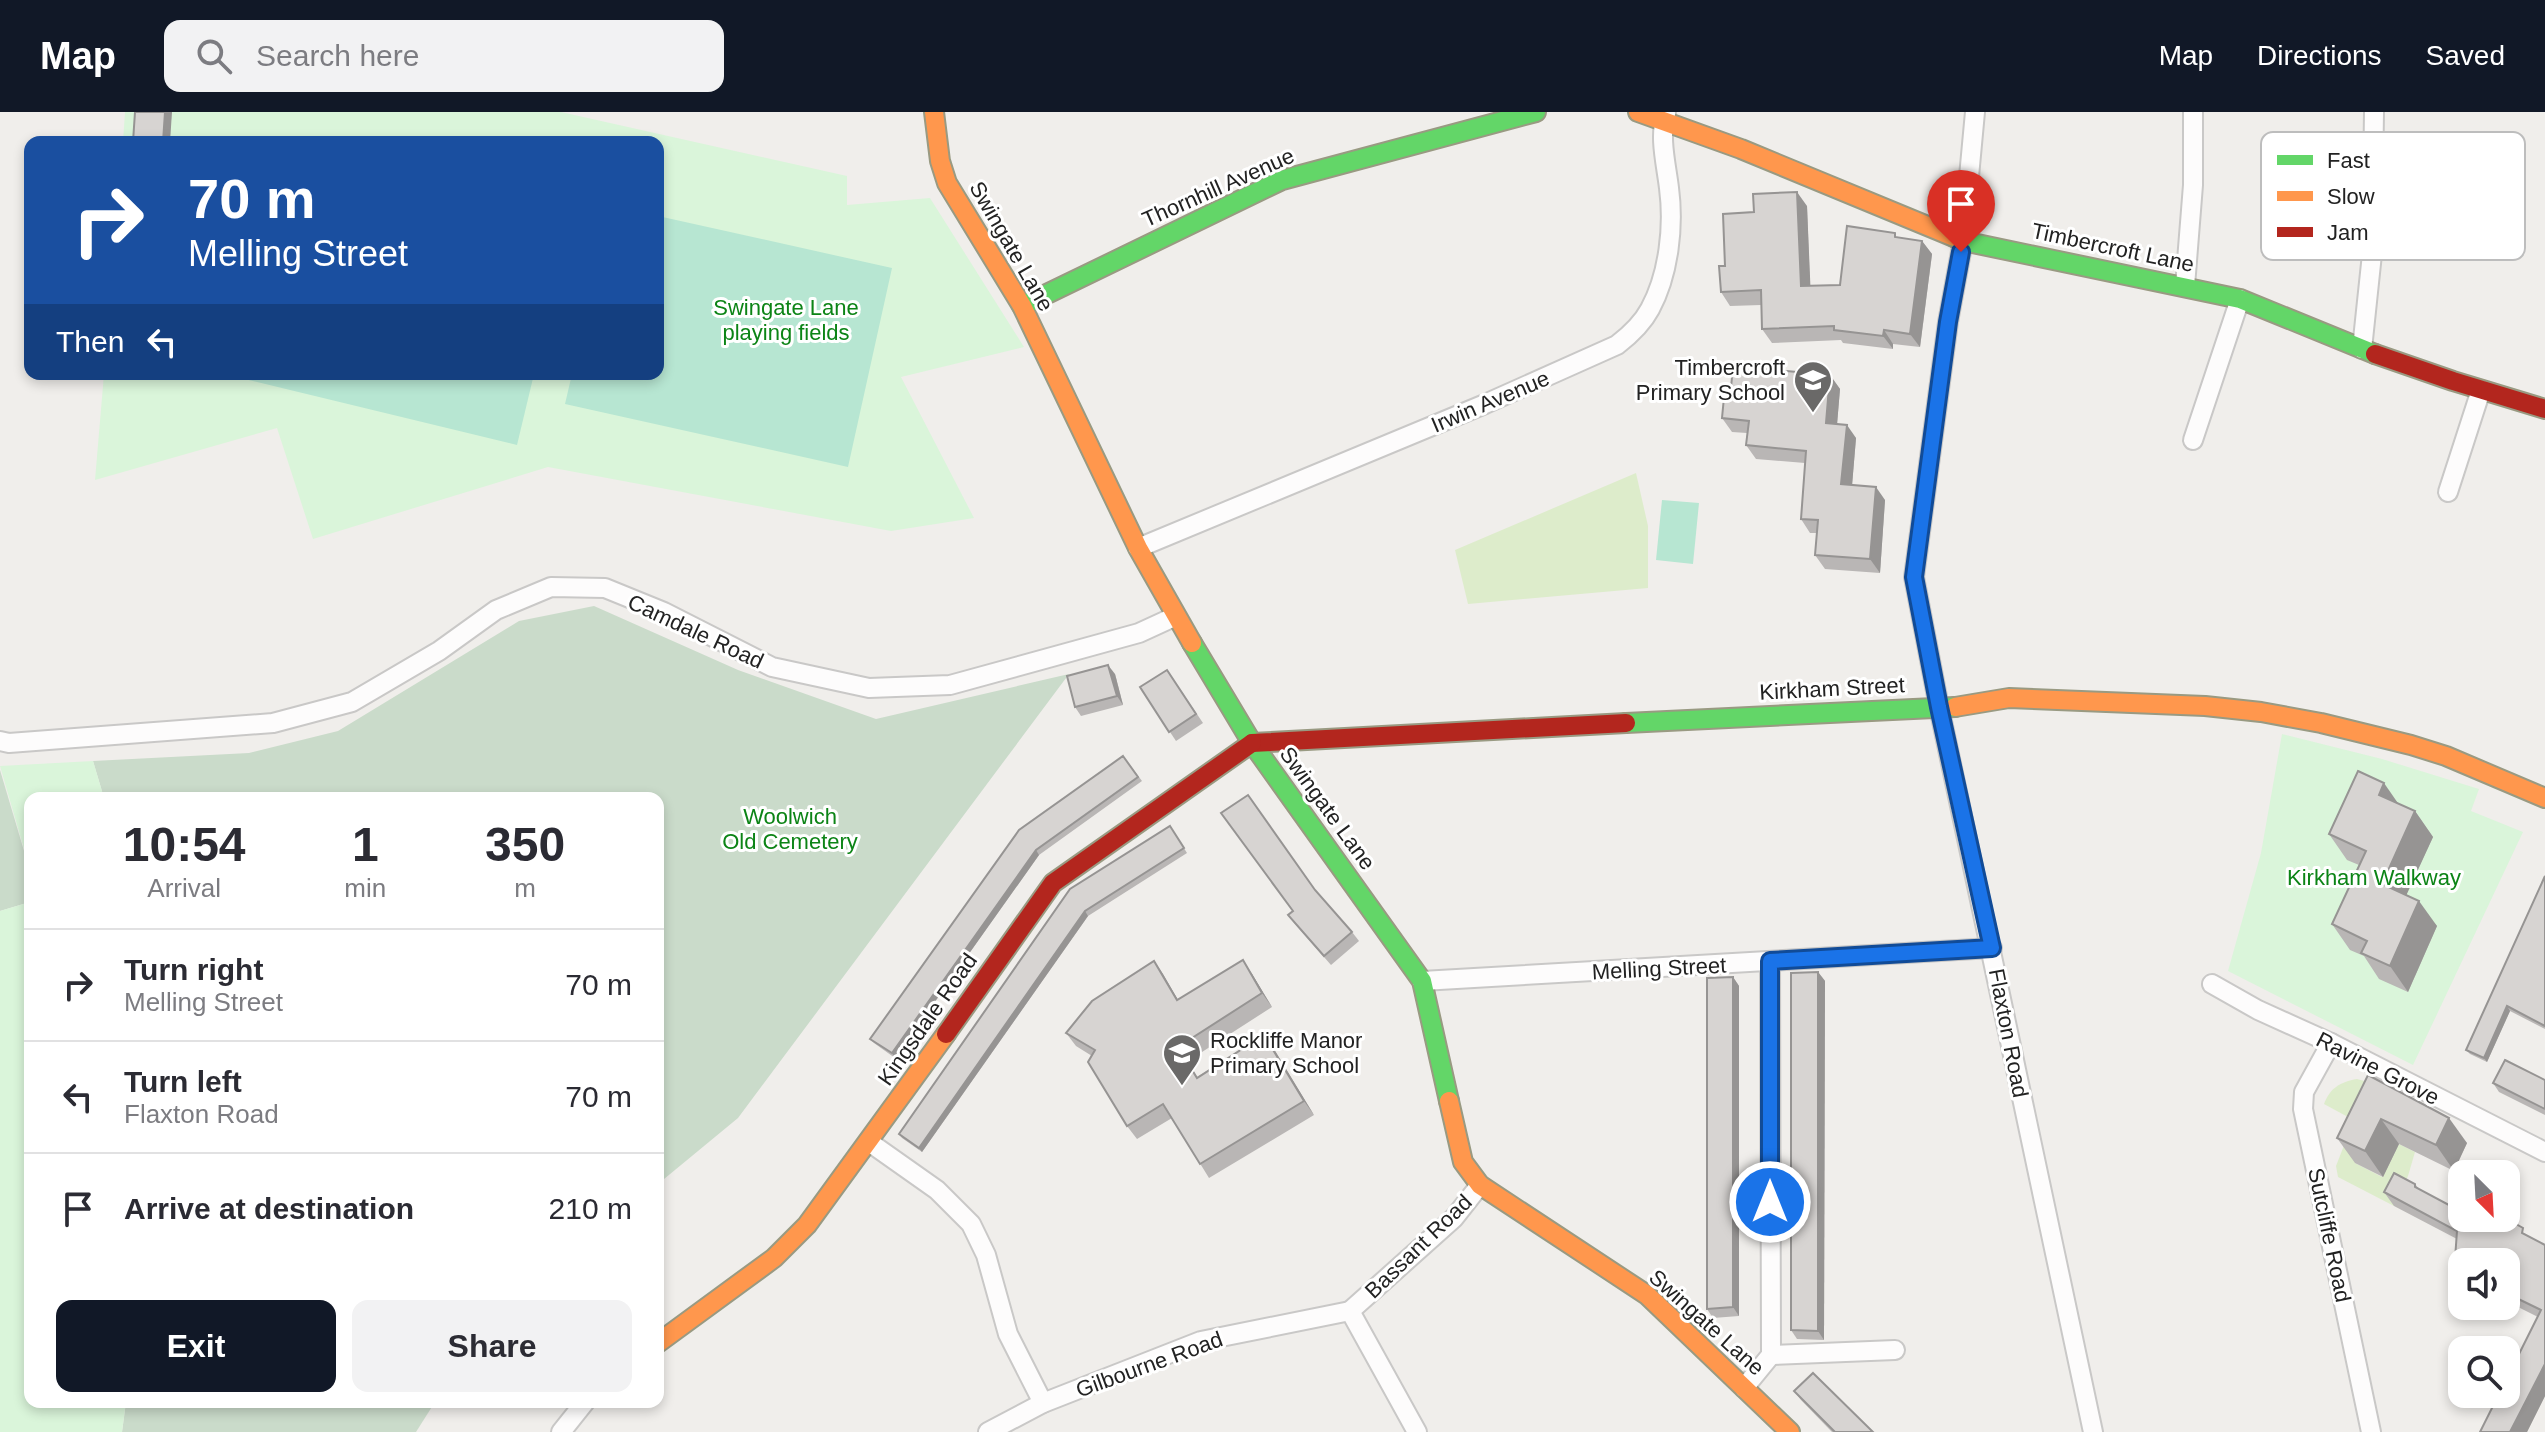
<!DOCTYPE html>
<html lang="en">
<head>
<meta charset="utf-8">
<style>
	body { margin:0; font-family:Helvetica,sans-serif; background:#f2f2f3; color:#2b2b33; height:100vh; display:flex; flex-direction:column; font-size:30px; white-space:nowrap }
	* { box-sizing:border-box; margin:0 }
	p { font-size:26px; color:#7c7c81 }
	.icon { flex:none; width:44px; height:44px; fill:none; stroke:currentColor; stroke-width:2; stroke-linecap:round; stroke-linejoin:round }
	.map { position:relative; flex:1; overflow:hidden }
	.panel { position:absolute; left:24px; top:680px; width:640px; height:616px; display:flex; flex-direction:column; background:#fff; border-radius:16px; box-shadow:0 4px 12px #0003 }
	.panel>* { flex:none }
	.hud { position:absolute; left:24px; top:24px; width:640px; height:244px; border-radius:16px; box-shadow:0 4px 12px #0003; background:#1a4fa0; color:#fff; overflow:hidden }
	.needle { width:52px; rotate:156deg }
	.fabs { position:absolute; left:2448px; top:1048px; display:grid; gap:16px }
	.fabs a { display:grid; place-items:center; width:72px; height:72px; border-radius:16px; background:#fff; box-shadow:0 4px 12px #0003; font-size:40px }
	.pin { position:absolute; display:grid; place-items:center; width:68px; height:68px; color:#fff; margin:-82px -34px; border-radius:50% 50% 50% 0; rotate:-45deg; box-shadow:0 0 8px #0007 }
	.pin .icon { rotate:45deg }
	.me { position:absolute; width:88px; margin:-44px; rotate:0deg; stroke-linejoin:round; filter:drop-shadow(0 0 6px #0008) }
	.turn { display:flex; align-items:center; gap:28px; height:168px; padding:0 32px; font-size:36px }
	.turn .icon { width:104px; height:104px; stroke-width:2.5 }
	.turn b { display:block; font-size:56px; line-height:68px }
	.then { display:flex; align-items:center; height:76px; padding:0 32px; background:#0003; gap:16px; font-size:30px }
	.eta { display:flex; justify-content:space-evenly; align-items:center; height:136px; text-align:center }
	.eta b { font-size:48px; font-weight:800; line-height:56px }
	.button { display:flex; gap:16px; margin-top:auto; padding:16px 32px }
	.button a { flex:1; height:92px; border-radius:16px; background:#111827; color:#fff; font-size:32px; font-weight:800; line-height:92px; text-align:center }
	.button a+a { background:#f2f2f3; color:#2b2b33 }
	ul { padding:0; list-style:none }
	li { display:flex; align-items:center; gap:24px; height:112px; padding:0 32px; border-top:2px solid #e1e1e2 }
	li div { flex:1 }
	li b { display:block; font-size:30px }
	li em { font-style:normal }
	header { display:flex; align-items:center; gap:48px; box-sizing:border-box; height:112px; padding:0 40px; background:#111827; color:#fff }
	header strong { font-size:38px }
	nav { display:flex; gap:44px; margin-inline-start:auto; font-size:28px }
	.search { width:560px; height:72px; background:#f2f2f3; display:flex; align-items:center; gap:20px; box-sizing:border-box; padding:0 28px; border-radius:16px; color:#7c7c81; font-size:30px }
	.map>svg:first-child { display:block }
</style>
</head>
<body>
<header>
<strong>Map</strong>
<div class="search"><svg class="icon" aria-label="search" viewBox="0 0 24 24"><circle cx="10" cy="10" r="6"/><path d="M15 15l6 6"/></svg>Search here</div>
<nav><a>Map</a><a>Directions</a><a>Saved</a></nav>
</header>
<div class="map">
<svg width="2545" height="1320" viewBox="0 0 2545 1320">
	<rect width="100%" height="100%" fill="#f0eeeb"/>
	<!-- grass -->
	<g fill="#ddeccb">
		<path d="M1636,361L1648,414V476L1468,492L1455,438Z"/>
		<path d="M2357,967L2368,970L2348,1005L2324,992C2330,976 2340,970 2357,967Z"/>
		<path d="M2350,1018L2355,1051L2382,1065L2399,1032L2415,1040L2408,1064L2394,1094L2338,1065L2336,1054Z"/>
	</g>
	<!-- cemetery -->
	<g fill="#cadbca">
		<path d="M594,494L738,558L876,607L1069,562L738,1006L658,1072V686H104L93,649L249,641L338,619L519,509Z"/>
		<path d="M0,658L30,759V790L0,799Z"/>
		<path d="M126,1290H435L416,1320H122Z"/>
	</g>
	<!-- park -->
	<g fill="#daf5da">
		<path d="M125,0H561L847,64V93L930,86L1024,235L901,265L974,406L891,419L548,355L313,427L277,316L95,368L104,262H658V30H123Z"/>
		<path d="M2282,622L2382,647L2479,677L2471,699L2523,720L2413,953L2228,859L2261,741Z"/>
		<path d="M93,649L104,686H30V758L0,654Z"/>
		<path d="M30,790V1290H126L122,1320H0V799Z"/>
	</g>
	<!-- pitch -->
	<g fill="#b7e6d2">
		<path d="M658,104L892,156L848,355L565,292L572,262H658Z"/>
		<path d="M224,262H534L517,333Z"/>
		<path d="M1662,388L1699,391L1693,452L1656,448Z"/>
	</g>
	<g fill="none" stroke-linecap="round" stroke-linejoin="round">
		<!-- street casing -->
		<g stroke="#c9c8c7" stroke-width="22">
			<g id="street">
				<path d="M1975,0L1963,129L1948,210L1914,465L1939,595L2093,1320"/>
				<path d="M2185,174L2193,73V0"/>
				<path d="M2362,237L2372,142L2374,0"/>
				<path d="M2193,328L2240,187"/>
				<path d="M2448,380L2481,278"/>
				<path d="M1138,436L1485,292L1617,233C1630,223 1642,212 1650,197C1669,162 1674,114 1669,76C1666,51 1659,26 1666,2"/>
				<path d="M0,629L9,631L273,611L352,590L439,539L496,498L551,475L605,476L664,500L772,555L869,576L950,573L1139,521L1176,504"/>
				<path d="M1422,869L1992,836"/>
				<path d="M2212,872L2258,898L2331,931L2545,1040"/>
				<path d="M2331,931L2304,980L2303,997L2371,1320"/>
				<path d="M869,1030L937,1078L971,1112L986,1143L1008,1222L1043,1291"/>
				<path d="M1771,1243L1895,1238"/>
				<path d="M1744,1276L1771,1243L1770,849"/>
				<path d="M561,1320L585,1290"/>
				<path d="M988,1320L1043,1291L1201,1229L1350,1199"/>
				<path d="M1417,1320L1350,1199L1454,1106L1480,1073"/>
			</g>
		</g>
		<!-- fast casing -->
		<g stroke="#999a82" stroke-width="22">
			<g id="fast">
				<path d="M1954,125L1963,129L2240,187L2375,242"/>
				<path d="M1022,194L1282,68L1536,0"/>
				<path d="M1192,531L1252,631L1422,869L1449,989"/>
				<path d="M1626,611L1955,595"/>
			</g>
		</g>
		<!-- slow casing -->
		<g stroke="#999a82" stroke-width="22">
			<g id="slow">
				<path d="M934,0L940,49L947,71L1022,194L1138,436L1192,531"/>
				<path d="M1638,0L1741,37L1954,125"/>
				<path d="M1955,595L2009,586L2205,594L2261,600L2321,611L2411,633L2446,644L2545,686"/>
				<path d="M1449,989L1463,1050L1480,1073L1647,1183L1790,1320"/>
				<path d="M658,1231L774,1146L807,1113L946,922"/>
			</g>
		</g>
		<!-- jam casing -->
		<g stroke="#999a82" stroke-width="22">
			<g id="jam">
				<path d="M2375,242L2453,269L2545,297"/>
				<path d="M1252,631L1626,611"/>
				<path d="M946,922L1053,771L1252,631"/>
			</g>
		</g>
		<!-- street -->
		<use href="#street" stroke="#fdfcfc" stroke-width="18"/>
		<!-- fast -->
		<use href="#fast" stroke="#63d668" stroke-width="18"/>
		<!-- slow -->
		<use href="#slow" stroke="#ff974d" stroke-width="18"/>
		<!-- jam -->
		<use href="#jam" stroke="#b3261e" stroke-width="18"/>
	</g>
	<!-- wall -->
	<g fill="#b9b6b5">
		<path d="M1807,94L1810,174L1840,173L1899,126L1922,129L1932,142L1920,235L1893,232V237L1843,231L1841,228L1772,231L1762,217L1761,193L1730,194L1721,180L1725,154L1754,100Z"/>
		<path d="M1830,263L1840,277L1837,312L1856,326L1852,373L1885,388L1880,461L1825,457L1815,443L1817,421H1810L1801,407L1805,351L1756,347L1746,333L1747,321L1732,320L1722,306L1731,276Z"/>
		<path d="M1167,558L1203,611L1176,629L1140,575Z"/>
		<path d="M1115,562L1123,593L1081,604L1075,595Z"/>
		<path d="M1123,644L1142,669L1039,743L895,946L874,931L870,927L1019,718Z"/>
		<path d="M2400,692L2415,699L2433,725L2406,783L2437,814L2408,880L2379,867L2364,844L2350,838L2332,812L2359,753L2347,748L2329,722Z"/>
		<path d="M1170,714L1187,741L1088,804L922,1040L902,1026L899,1022L1070,777Z"/>
		<path d="M2545,764V917L2510,899L2487,950L2470,942L2466,938Z"/>
		<path d="M1315,778L1352,820L1359,829L1331,853L1295,812L1288,803Z"/>
		<path d="M1154,849L1178,888L1252,862L1272,895L1188,949L1197,965L1264,923L1314,1003L1209,1066L1172,1006L1137,1027L1127,1014L1092,944L1076,934L1066,921Z"/>
		<path d="M1818,860L1825,869L1824,1228L1797,1227L1791,1218Z"/>
		<path d="M1733,865L1739,874V1204L1713,1206L1707,1197Z"/>
		<path d="M2368,963L2467,1031L2454,1059L2399,1032L2383,1065L2355,1051L2337,1026Z"/>
		<path d="M2545,968V1003L2499,980L2493,971Z"/>
		<path d="M2415,1072L2419,1077L2462,1100L2530,1125L2545,1133V1284L2527,1320H2480L2538,1205L2512,1192L2506,1184V1150H2462V1158L2455,1147L2457,1127L2394,1094L2384,1080Z"/>
		<path d="M1794,1279L1873,1320H1832L1801,1288Z"/>
	</g>
	<!-- shaded-wall -->
	<g fill="#969493">
		<path d="M165,0H172L170,30H163Z"/>
		<path d="M1797,80L1807,94L1811,188L1801,174Z"/>
		<path d="M1922,129L1932,142L1920,235L1910,222Z"/>
		<path d="M1884,218L1893,232V237L1883,224Z"/>
		<path d="M1830,263L1840,277L1836,325L1826,311Z"/>
		<path d="M1847,313L1856,326L1851,386L1841,372Z"/>
		<path d="M1876,375L1885,388L1880,461L1870,447Z"/>
		<path d="M1108,553L1115,562L1123,593L1117,584Z"/>
		<path d="M2384,671L2402,697L2379,683Z"/>
		<path d="M2415,699L2433,725L2400,797L2382,772Z"/>
		<path d="M1036,738L1039,743L895,946L892,941Z"/>
		<path d="M2419,789L2437,814L2408,880L2390,854Z"/>
		<path d="M1085,799L1088,804L922,1040L919,1036Z"/>
		<path d="M1243,848L1252,862L1272,895L1262,881Z"/>
		<path d="M1154,849L1163,862L1186,902L1177,888Z"/>
		<path d="M1818,860L1825,869L1824,1228L1818,1219Z"/>
		<path d="M1733,865L1739,874V1204L1733,1195Z"/>
		<path d="M2507,894L2510,899L2487,950L2484,946Z"/>
		<path d="M1264,923L1274,937L1314,1003L1304,989Z"/>
		<path d="M2449,1006L2467,1031L2454,1059L2436,1033Z"/>
		<path d="M2381,1007L2399,1032L2383,1065L2365,1039Z"/>
		<path d="M2545,1252V1284L2527,1320H2510Z"/>
	</g>
	<!-- building -->
	<g fill="#d7d4d2" stroke="#969493" stroke-width="2">
		<path d="M135,0H165L163,30H133Z"/>
		<path d="M1797,80L1801,174L1840,173L1847,114L1895,121V125L1922,129L1910,222L1884,218L1883,224L1834,218V214L1762,217L1761,178L1721,180L1719,154H1725L1723,102L1754,100L1753,82Z"/>
		<path d="M1733,254L1830,263L1826,311L1847,313L1841,372L1876,375L1870,447L1815,443L1818,408L1801,407L1806,339L1746,333L1749,309L1722,306L1725,275L1731,276Z"/>
		<path d="M1108,553L1117,584L1075,595L1067,564Z"/>
		<path d="M1167,558L1196,602L1169,620L1140,575Z"/>
		<path d="M1123,644L1138,665L1036,738L892,941L870,927L1019,718Z"/>
		<path d="M2358,659L2384,671L2379,683L2415,699L2382,772L2419,789L2390,854L2361,841L2367,829L2332,812L2366,739L2329,722Z"/>
		<path d="M1248,683L1315,778L1352,820L1324,844L1288,803L1293,799L1221,701Z"/>
		<path d="M1170,714L1184,736L1085,799L919,1036L899,1022L1070,777Z"/>
		<path d="M2545,764V914L2507,894L2484,946L2466,938Z"/>
		<path d="M1243,848L1262,881L1178,935L1197,966L1264,923L1304,989L1200,1052L1163,992L1127,1014L1088,950L1095,938L1066,921L1092,889L1154,849L1177,888Z"/>
		<path d="M1818,860V1219L1791,1218V861Z"/>
		<path d="M1733,865V1195L1707,1197V866Z"/>
		<path d="M2505,948L2545,968V997L2493,971Z"/>
		<path d="M2368,963L2449,1006L2436,1033L2381,1007L2365,1039L2337,1026Z"/>
		<path d="M2394,1061L2415,1072V1075L2462,1100V1098V1106H2505L2523,1116L2522,1121L2545,1133V1252L2510,1320H2480L2499,1282H2506V1268L2541,1198L2506,1181V1150H2462V1151L2455,1147L2457,1119L2384,1080Z"/>
		<path d="M1813,1261L1873,1320H1835L1794,1279Z"/>
	</g>
	<g fill="none" stroke-linecap="round" stroke-linejoin="round">
		<!-- route casing -->
		<g stroke="#114b97" stroke-width="20">
			<path id="route" d="M1770,1090V849L1992,836L1939,595L1914,465L1948,210L1961,140"/>
		</g>
		<!-- route -->
		<use href="#route" stroke="#1a73e8" stroke-width="14"/>
	</g>
	<!-- icons -->
	<defs>
		<g id="school-pin" transform="scale(2)"><path d="M0 17L-7.5 6A9.5 9.5 0 1 1 7.5 6Z" fill="#6a6968" stroke="#fff"/><path d="M0-5L7-2L0 1L-7-2ZM-4 1L0 2.5L4 1V4Q0 6-4 4Z" fill="#fff"/></g>
	</defs>
	<g fill-rule="evenodd">
		<use href="#school-pin" x="1813" y="268"/>
		<use href="#school-pin" x="1182" y="941"/>
	</g>
	<g text-anchor="middle" stroke-width="6" stroke-linejoin="round" paint-order="stroke">
		<!-- street labels -->
		<g font-size="22" fill="#222" stroke="#fff">
			<text transform="translate(1218 75) rotate(-24)" y="8">Thornhill Avenue</text>
			<text transform="translate(1012 134) rotate(60)" y="8">Swingate Lane</text>
			<text transform="translate(2113 135) rotate(12)" y="8">Timbercroft Lane</text>
			<text transform="translate(1490 289) rotate(-23)" y="8">Irwin Avenue</text>
			<text transform="translate(696 519) rotate(25)" y="8">Camdale Road</text>
			<text transform="translate(1832 576) rotate(-3)" y="8">Kirkham Street</text>
			<text transform="translate(1328 696) rotate(54)" y="8">Swingate Lane</text>
			<text transform="translate(1659 856) rotate(-3)" y="8">Melling Street</text>
			<text transform="translate(927 907) rotate(-55)" y="8">Kingsdale Road</text>
			<text transform="translate(2009 921) rotate(79)" y="8">Flaxton Road</text>
			<text transform="translate(2378 956) rotate(27)" y="8">Ravine Grove</text>
			<text transform="translate(2330 1123) rotate(78)" y="8">Sutcliffe Road</text>
			<text transform="translate(1418 1134) rotate(-44)" y="8">Bassant Road</text>
			<text transform="translate(1707 1210) rotate(42)" y="8">Swingate Lane</text>
			<text transform="translate(1149 1252) rotate(-20)" y="8">Gilbourne Road</text>
		</g>
		<!-- park labels -->
		<g font-size="22" fill="#0c8416" stroke="#fff">
			<text x="786" y="203">Swingate Lane<tspan x="786" dy="25">playing fields</tspan></text>
			<text x="790" y="712">Woolwich<tspan x="790" dy="25">Old Cemetery</tspan></text>
			<text x="2374" y="773">Kirkham Walkway</text>
		</g>
		<!-- poi labels -->
		<g font-size="22" fill="#222" stroke="#fff" text-anchor="end">
			<text x="1785" y="263">Timbercroft<tspan x="1785" dy="25">Primary School</tspan></text>
			<text x="1210" y="936" text-anchor="start">Rockliffe Manor<tspan x="1210" dy="25">Primary School</tspan></text>
		</g>
	</g>
	<!-- legend -->
	<rect x="2261" y="20" width="264" height="128" rx="12" fill="#fff" stroke="#bdbdbd" stroke-width="2"/>
	<rect x="2277" y="43" width="36" height="10" fill="#63d668"/>
	<rect x="2277" y="79" width="36" height="10" fill="#ff974d"/>
	<rect x="2277" y="115" width="36" height="10" fill="#b3261e"/>
	<g font-size="22" fill="#222">
		<text x="2327" y="56">Fast</text>
		<text x="2327" y="92">Slow</text>
		<text x="2327" y="128">Jam</text>
	</g>
</svg>
<div class="fabs">
<a><svg class="needle" viewBox="-14 -14 28 28"><path d="M0-13l5 13h-10z" fill="#e53935"/><path d="M0 13l5-13h-10z" fill="#7c7c81"/></svg></a>
<a><svg class="icon" aria-label="sound" viewBox="0 0 24 24"><path d="M4 9h4l5-4v14l-5-4H4zM17 9q2 3 0 6"/></svg></a>
<a><svg class="icon" aria-label="search" viewBox="0 0 24 24"><circle cx="10" cy="10" r="6"/><path d="M15 15l6 6"/></svg></a>
</div>
<div class="pin" style="left:1961px;top:140px;background:#d93025"><svg class="icon" aria-label="arrive" viewBox="0 0 24 24"><path d="M6 21V4h12l-3 4 3 4H6"/></svg></div>
<svg class="me" style="left:1770px;top:1090px" viewBox="-20 -20 40 40"><circle r="17" fill="#1a73e8" stroke="#fff" stroke-width="3"/><path d="M0-11L8 9 0 5-8 9z" fill="#fff"/></svg>
<div class="hud">
<div class="turn"><svg class="icon" aria-label="right" viewBox="0 0 24 24"><path d="M7 20v-9h11M14 6l5 5-5 5"/></svg><div><b>70 m</b>Melling Street</div></div>
<div class="then">Then<svg class="icon" aria-label="left" viewBox="0 0 24 24"><path d="M17 20v-9H6M10 6l-5 5 5 5"/></svg></div>
</div>
<section class="panel">
<div class="eta">
<div><b>10:54</b><p>Arrival</p></div>
<div><b>1</b><p>min</p></div>
<div><b>350</b><p>m</p></div>
</div>
<ul>
<li><svg class="icon" aria-label="right" viewBox="0 0 24 24"><path d="M7 20v-9h11M14 6l5 5-5 5"/></svg><div><b>Turn right</b><p>Melling Street</p></div><em>70 m</em></li>
<li><svg class="icon" aria-label="left" viewBox="0 0 24 24"><path d="M17 20v-9H6M10 6l-5 5 5 5"/></svg><div><b>Turn left</b><p>Flaxton Road</p></div><em>70 m</em></li>
<li><svg class="icon" aria-label="arrive" viewBox="0 0 24 24"><path d="M6 21V4h12l-3 4 3 4H6"/></svg><div><b>Arrive at destination</b></div><em>210 m</em></li>
</ul>
<div class="button"><a>Exit</a><a>Share</a></div>
</section>
</div>
</body>
</html>
